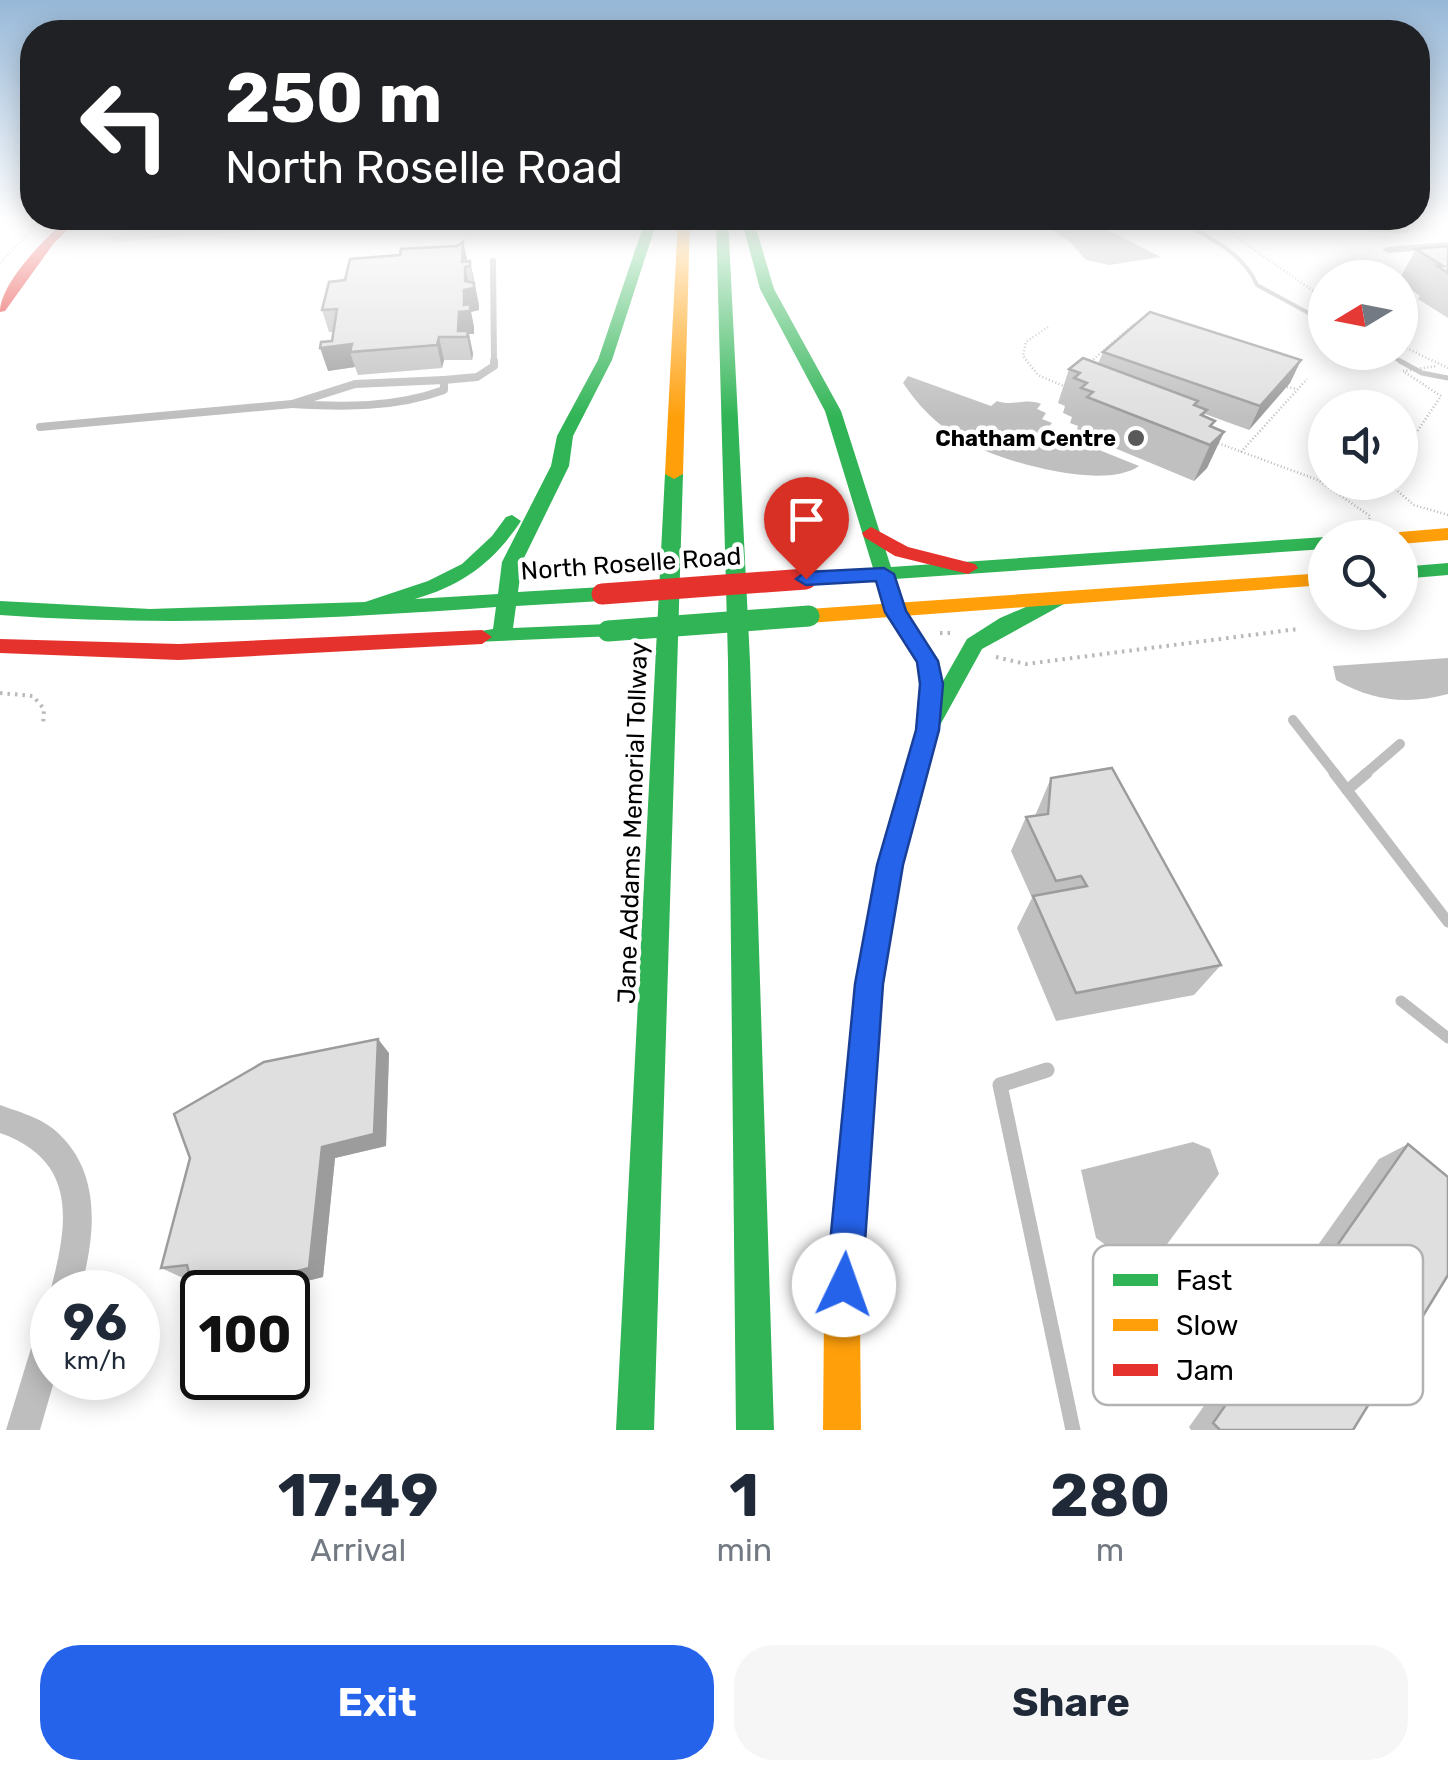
<!DOCTYPE html>
<html lang="en">
<head>
<meta charset="utf-8">
<style>
	body { margin:0; font-family:Rubik,sans-serif; background:#f6f6f7; color:#1f2937; height:100vh; display:flex; flex-direction:column; font-size:38px; white-space:nowrap }
	* { box-sizing:border-box; margin:0 }
	p { font-size:32px; color:#747a83 }
	.icon { flex:none; width:55px; height:55px; fill:none; stroke:currentColor; stroke-width:2; stroke-linecap:round; stroke-linejoin:round }
	.map { position:relative; height:1430px; overflow:hidden }
	.details { display:flex; flex-direction:column; background:#fff; flex:1 }
	.details>* { flex:none }
	.hud { position:absolute; left:20px; top:20px; width:1410px; height:210px; border-radius:40px; box-shadow:0 5px 25px #0003; background:#202124; color:#fff; overflow:hidden }
	.needle { width:65px; rotate:260deg }
	.fabs { position:absolute; left:1308px; top:260px; display:grid; gap:20px }
	.fabs a { display:grid; place-items:center; width:110px; height:110px; border-radius:50%; background:#fff; box-shadow:0 5px 25px #0003; font-size:50px }
	.speed { position:absolute; left:30px; top:1270px; display:flex; gap:20px; font-size:50px; font-weight:700; text-align:center }
	.speed>* { display:grid; place-content:center; width:130px; height:130px; border-radius:50%; background:#fff; box-shadow:0 5px 25px #0003; line-height:1 }
	.speed small { font-size:25px; font-weight:400 }
	.speed .limit { border:5px solid #111; border-radius:15px; background:#fff; color:#111 }
	.pin { position:absolute; display:grid; place-items:center; width:85px; height:85px; color:#fff; margin:-102px -42px; border-radius:50% 50% 50% 0; rotate:-45deg; box-shadow:0 0 10px #0007 }
	.pin .icon { rotate:45deg }
	.me { position:absolute; width:110px; margin:-55px; rotate:3deg; stroke-linejoin:round; filter:drop-shadow(0 0 8px #0008) }
	.turn { display:flex; align-items:center; gap:35px; height:210px; padding:0 40px; font-size:45px }
	.turn .icon { width:130px; height:130px; stroke-width:2.5 }
	.turn b { display:block; font-size:70px; line-height:85px }
	.eta { display:flex; justify-content:space-evenly; align-items:center; height:170px; text-align:center }
	.eta b { font-size:60px; font-weight:700; line-height:70px }
	.primary-button { display:flex; gap:20px; margin-top:auto; padding:20px 40px }
	.primary-button a { flex:1; height:115px; border-radius:40px; background:#2563eb; color:#fff; font-size:40px; font-weight:700; line-height:115px; text-align:center }
	.primary-button a+a { background:#f6f6f7; color:#1f2937 }
	.map>svg:first-child { display:block }
</style>
</head>
<body>
<div class="map">
<svg width="1448" height="1430" viewBox="0 0 1448 1430">
	<rect width="100%" height="100%" fill="#fff"/>
	<!-- green -->
	<path fill="#ececec" d="M153,218H380L363,222L115,242L111,238Z"/>
	<!-- water -->
	<g fill="#bfbfbf">
		<path d="M1045,218H1084L1161,257L1109,265L1086,260L1071,243L1043,223Z"/>
		<path d="M908,376L991,406L997,401C1013,407 1026,397 1041,404L1037,409L1046,413L1042,419L1052,423L1047,429L1139,466C1102,492 995,460 959,438C936,424 918,405 903,383Z"/>
		<path d="M1448,658V694C1408,705 1372,701 1336,680L1333,666Z"/>
		<path d="M1193,1142L1210,1149L1219,1174L1159,1255L1121,1256L1096,1238L1081,1170Z"/>
	</g>
	<g fill="none" stroke-linecap="round" stroke-linejoin="round">
		<!-- stream-far1 -->
		<g stroke="#bfbfbf" stroke-width="4">
			<path d="M1174,218C1205,236 1242,250 1257,285L1325,322"/>
			<path d="M1384,352L1404,363"/>
		</g>
		<!-- stream -->
		<path stroke="#bfbfbf" stroke-width="5" d="M1400,361L1422,373L1448,378"/>
		<!-- path-far1 -->
		<g stroke="#b9b9b9" stroke-width="2.5" stroke-dasharray="1 2.5" stroke-linecap="butt">
			<path d="M1209,218L1325,299"/>
			<path d="M0,263L43,218"/>
			<path d="M1048,327L1026,342L1023,356L1038,375L1066,387"/>
			<path d="M1400,345L1448,368"/>
			<path d="M1088,364L1133,325L1138,327"/>
			<path d="M1287,387L1296,389"/>
			<path d="M1215,442L1318,480L1370,516L1368,527L1338,531"/>
			<path d="M1241,452L1307,379"/>
			<path d="M1400,457L1441,396L1403,371L1437,366"/>
			<path d="M1387,482L1414,505L1448,515"/>
		</g>
		<!-- path -->
		<g stroke="#b9b9b9" stroke-width="4" stroke-dasharray="2.5 5" stroke-linecap="butt">
			<path d="M940,633H954"/>
			<path d="M996,657L1026,664L1298,629"/>
			<path d="M0,693L33,696L44,709L43,726"/>
		</g>
		<!-- lane-far4 -->
		<path stroke="#bebebe" stroke-width="6" d="M493,261L494,363"/>
		<!-- lane-far3 -->
		<g stroke="#bebebe" stroke-width="8">
			<path d="M444,380L477,377L494,366V361"/>
			<path d="M444,380V390C395,408 343,407 292,404L355,384Z"/>
			<path d="M40,427L292,404"/>
		</g>
		<!-- lane-far2 -->
		<g stroke="#bebebe" stroke-width="10">
			<path d="M1293,720L1336,775"/>
			<path d="M1364,775L1400,744"/>
		</g>
		<!-- lane-far1 -->
		<g stroke="#bebebe" stroke-width="11">
			<path d="M1334,773L1448,922"/>
			<path d="M1347,790L1367,773"/>
			<path d="M1401,1001L1448,1038"/>
		</g>
		<!-- lane -->
		<path stroke="#bebebe" stroke-width="15" d="M1047,1070L1000,1085L1073,1430"/>
		<!-- street -->
		<g fill="#bebebe" fill-rule="evenodd">
			<path d="M1448,242V248L1388,253L1382,250L1388,247Z"/>
			<path d="M0,1105C22,1113 46,1119 62,1137C103,1179 94,1241 80,1292H52V1299L50,1292C68,1224 79,1161 0,1133Z"/>
			<path d="M52,1316L55,1378L40,1430H6L36,1332L41,1321Z"/>
		</g>
		<!-- fast -->
		<g fill="#30b455" fill-rule="evenodd">
			<path d="M646,218H658L612,360L573,436L569,466L522,562L518,592L602,587L612,594L602,601L516,606L513,628L608,624L615,626L618,631L615,636L475,642L472,637L475,632L493,629L496,607C330,619 166,627 0,615V601L150,609L365,602L428,581L462,564L492,536L506,517L512,515L521,521C493,563 463,585 415,599L498,594L502,562L551,466L557,436L598,360Z"/>
			<path d="M716,218H728L750,661L774,1430H736L728,661Z"/>
			<path d="M741,218H753L774,289L841,411L891,567L1325,537L1327,538L1325,549L895,579L906,611L939,661L942,683L967,639L1000,618L1054,595L1061,593L1071,600L982,649L939,727L903,865L883,984L867,1223L862,1235L850,1240L838,1235L833,1223L855,984L877,865L916,730L920,683L917,662L886,612L876,580L806,585L796,579L806,573L873,568L825,411L760,289Z"/>
			<path d="M674,469L683,474L654,1430H616L665,474Z"/>
			<path d="M1448,563V575L1400,579V567Z"/>
		</g>
		<!-- slow -->
		<g fill="#ff9f0a" fill-rule="evenodd">
			<path d="M678,218H690L683,474L674,479L665,474Z"/>
			<path d="M1448,528V540L1400,544V538H1391L1400,532Z"/>
			<path d="M1325,573V585L809,623L799,616L809,609Z"/>
			<path d="M850,1206L862,1211L867,1223L860,1318L861,1430H823L824,1318L833,1223L838,1211Z"/>
		</g>
		<!-- jam -->
		<g fill="#e5322d" fill-rule="evenodd">
			<path d="M68,218H80L54,243L5,311L0,312C0,283 46,237 68,218Z"/>
			<path d="M871,527L908,547L975,564L978,568L968,574L895,556L864,537L862,533Z"/>
			<path d="M482,630L492,637L482,644L179,660L0,653V639L179,644Z"/>
		</g>
		<!-- fast-bridge -->
		<path stroke="#30b455" stroke-width="21" d="M608,631L809,616"/>
		<!-- jam-bridge -->
		<path stroke="#e5322d" stroke-width="21" d="M602,594L806,579"/>
	</g>
	<!-- wall -->
	<g fill="#c0c0c0">
		<path d="M1220,218H1303L1227,223Z"/>
		<path d="M1348,218H1415L1407,233L1371,232Z"/>
		<path d="M463,242L467,261H470L479,305V310L471,312L474,327V334H469L473,354L472,360H444L442,368L358,375L355,367L328,371L333,332H329L322,310L345,280L400,255L457,246Z"/>
		<path d="M1448,246V318L1418,299L1420,296L1400,282V278L1416,249Z"/>
		<path d="M1103,352L1301,360L1290,383L1249,430L1205,414L1204,417L1212,428L1224,432L1207,468L1194,481L1076,432L1078,426L1070,423L1072,417L1063,413L1065,406L1058,403L1069,369L1098,364Z"/>
		<path d="M1051,778L1221,965L1194,995L1056,1021L1017,928L1032,898L1011,851L1026,817L1035,816Z"/>
		<path d="M389,1053L386,1146L335,1158L323,1277L262,1292H202L190,1276L181,1277L161,1268Z"/>
		<path d="M1408,1144L1353,1430H1191L1189,1427L1379,1159Z"/>
	</g>
	<!-- shaded-wall -->
	<g fill="#9c9c9c">
		<path d="M463,242L468,263L465,267L470,289L474,288L470,261L479,305V310L471,312L474,327V334H469L473,354L472,360L467,337L458,331L459,312L464,305L462,262Z"/>
		<path d="M439,337L444,360L442,368L437,345Z"/>
		<path d="M352,344L350,352L355,367L328,371L320,348Z"/>
		<path d="M1301,360L1290,383L1249,430L1260,406Z"/>
		<path d="M1224,432L1207,468L1194,481L1210,445Z"/>
		<path d="M378,1039L389,1053L386,1146L335,1158L323,1277L262,1292H222L322,1147Z"/>
	</g>
	<!-- building -->
	<g fill="#dfdfdf" stroke="#9c9c9c" stroke-width="2.5">
		<path d="M463,242L462,262L470,261V266L465,267V281L474,283V288L464,290V305L470,304V311L459,312L458,331H468L467,337H439L437,345L350,352L352,344L320,348L321,342L332,341L337,309L322,310L329,282L345,280L350,259L400,255L401,249L457,246Z"/>
		<path d="M1448,246V273L1437,266H1443L1416,249Z"/>
		<path d="M1150,312L1301,360L1260,406L1103,352Z"/>
		<path d="M1083,358L1198,401L1194,405L1207,410L1201,415L1215,421L1210,426L1224,432L1210,445L1087,397L1093,392L1081,388L1087,383L1074,378L1080,373L1069,369Z"/>
		<path d="M1112,768L1221,965L1076,993L1033,896L1087,886L1081,876L1056,881L1026,817L1048,814L1051,778Z"/>
		<path d="M378,1039L374,1134L322,1147L309,1268L229,1289L222,1292H202V1302L197,1304L187,1265L161,1268L190,1158L174,1114L264,1062Z"/>
		<path d="M1408,1144L1448,1177V1275L1353,1430H1220L1213,1423Z"/>
	</g>
	<!-- sky -->
	<linearGradient id="sky" x2="0" y2="1"><stop stop-color="#97b8d8"/><stop offset="0.52" stop-color="#fff"/><stop offset="1" stop-color="#fff" stop-opacity="0"/></linearGradient>
	<rect width="1448" height="418" fill="url(#sky)"/>
	<!-- route -->
	<path fill="#2563eb" stroke="#184099" stroke-width="2.5" d="M884,568L894,574L906,611L938,661L943,684L939,730L903,865L883,984L862,1285L856,1298L844,1303L832,1298L826,1285L855,984L877,865L916,730L920,684L917,662L885,612L876,581L806,585L796,579L806,572Z"/>
	<!-- markers -->
	<circle fill="#595959" stroke="#fff" stroke-width="4" cx="1136" cy="438" r="10"/>
	<g text-anchor="middle" stroke-width="9" stroke-linejoin="round" paint-order="stroke">
		<!-- far-poi labels -->
		<g font-size="22" font-weight="bold" fill="#000" stroke="#fff" text-anchor="end">
			<text x="1116" y="446">Chatham Centre</text>
		</g>
		<!-- street labels -->
		<g font-size="25" fill="#000" stroke="#fff">
			<text transform="translate(631 563) rotate(-4)" y="9">North Roselle Road</text>
			<text transform="translate(632 823) rotate(-88)" y="9">Jane Addams Memorial Tollway</text>
		</g>
	</g>
	<!-- legend -->
	<rect x="1093" y="1245" width="330" height="160" rx="15" fill="#fff" stroke="#b2b2b2" stroke-width="2.5"/>
	<rect x="1113" y="1274" width="45" height="12" fill="#30b455"/>
	<rect x="1113" y="1319" width="45" height="12" fill="#ff9f0a"/>
	<rect x="1113" y="1364" width="45" height="12" fill="#e5322d"/>
	<g font-size="28" fill="#000">
		<text x="1176" y="1290">Fast</text>
		<text x="1176" y="1335">Slow</text>
		<text x="1176" y="1380">Jam</text>
	</g>
</svg>
<div class="fabs">
<a><svg class="needle" viewBox="-14 -14 28 28"><path d="M0-13l5 13h-10z" fill="#e53935"/><path d="M0 13l5-13h-10z" fill="#747a83"/></svg></a>
<a><svg class="icon" aria-label="sound" viewBox="0 0 24 24"><path d="M4 9h4l5-4v14l-5-4H4zM17 9q2 3 0 6"/></svg></a>
<a><svg class="icon" aria-label="search" viewBox="0 0 24 24"><circle cx="10" cy="10" r="6"/><path d="M15 15l6 6"/></svg></a>
</div>
<div class="speed"><div>96<small>km/h</small></div><div class="limit">100</div></div>
<div class="pin" style="left:806px;top:579px;background:#d93025"><svg class="icon" aria-label="arrive" viewBox="0 0 24 24"><path d="M6 21V4h12l-3 4 3 4H6"/></svg></div>
<svg class="me" style="left:844px;top:1285px" viewBox="-20 -20 40 40"><circle r="19" fill="#fff"/><path d="M0-13L10 11 0 6-10 11z" fill="#2563eb"/></svg>
<div class="hud">
<div class="turn"><svg class="icon" aria-label="left" viewBox="0 0 24 24"><path d="M17 20v-9H6M10 6l-5 5 5 5"/></svg><div><b>250 m</b>North Roselle Road</div></div>
</div>
</div>
<section class="details">
<div class="eta">
<div><b>17:49</b><p>Arrival</p></div>
<div><b>1</b><p>min</p></div>
<div><b>280</b><p>m</p></div>
</div>
<div class="primary-button"><a>Exit</a><a>Share</a></div>
</section>
</body>
</html>
